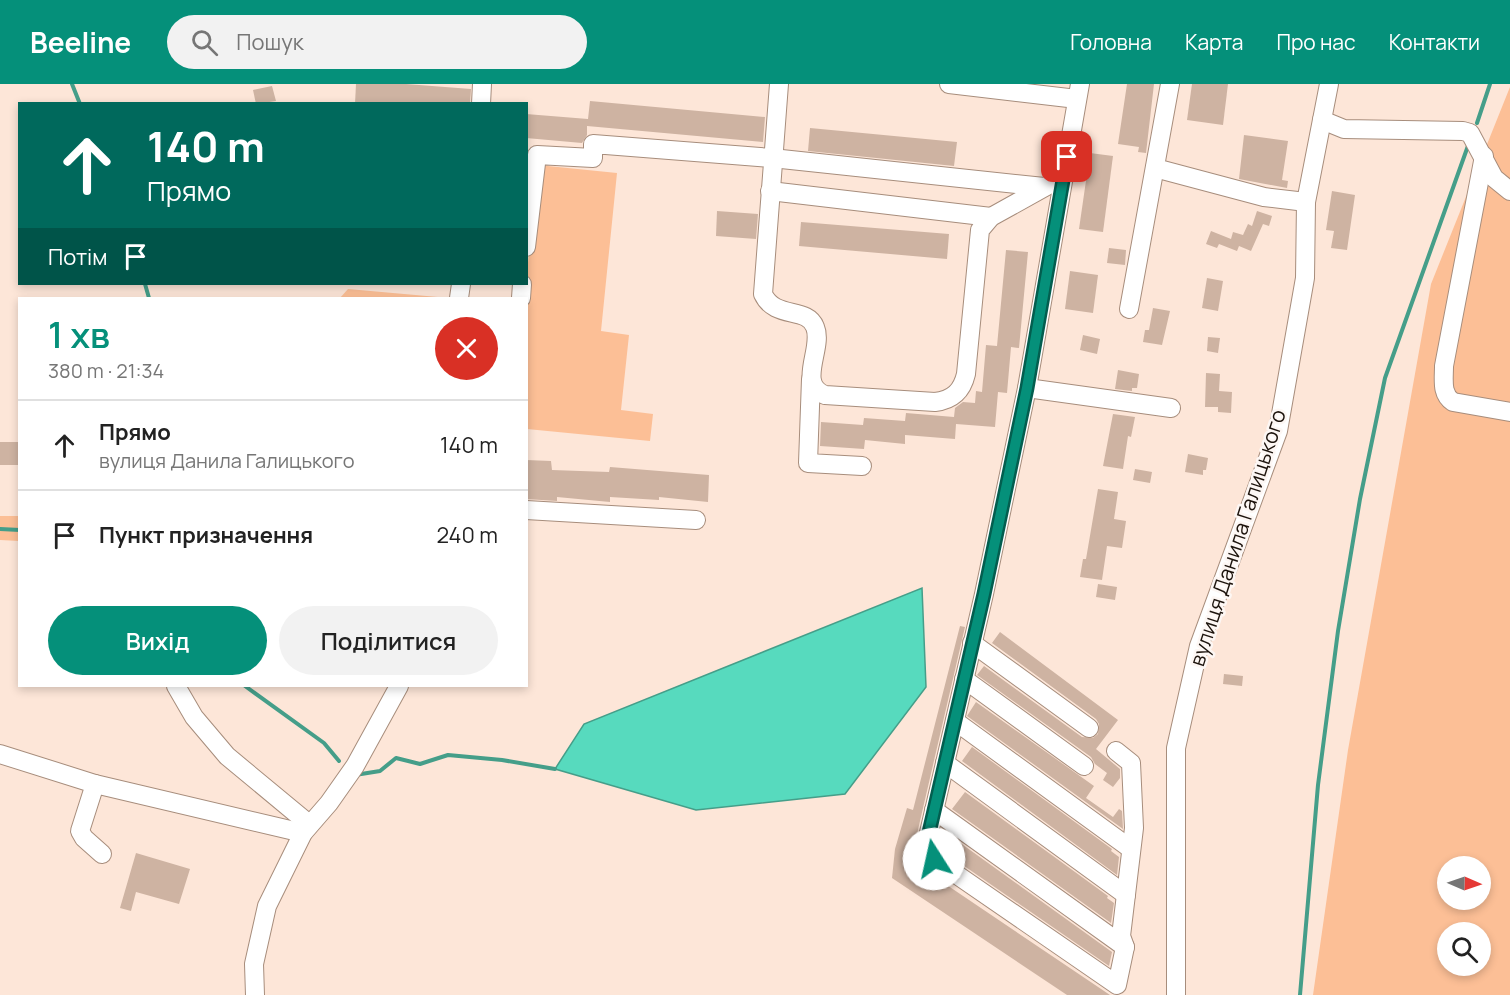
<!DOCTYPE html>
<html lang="uk">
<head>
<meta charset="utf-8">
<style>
	body { margin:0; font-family:Manrope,sans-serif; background:#f2f2f2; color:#222; height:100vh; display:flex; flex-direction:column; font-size:22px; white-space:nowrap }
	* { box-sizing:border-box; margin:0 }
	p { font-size:20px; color:#767676 }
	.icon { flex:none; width:33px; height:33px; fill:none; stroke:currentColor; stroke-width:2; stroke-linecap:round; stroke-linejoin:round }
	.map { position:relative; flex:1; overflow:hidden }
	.details { position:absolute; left:18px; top:213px; width:510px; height:390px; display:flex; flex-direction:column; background:#fff; border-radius:0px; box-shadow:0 3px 9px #0003 }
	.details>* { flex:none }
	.top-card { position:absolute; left:18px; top:18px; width:510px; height:183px; border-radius:0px; box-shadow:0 3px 9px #0003; background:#00695c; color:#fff; overflow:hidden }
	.needle { width:39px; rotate:92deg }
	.buttons { position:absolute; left:1437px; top:772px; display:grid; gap:12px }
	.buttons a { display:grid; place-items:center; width:54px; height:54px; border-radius:50%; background:#fff; box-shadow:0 3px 9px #0003; font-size:30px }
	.pin { position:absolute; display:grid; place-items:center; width:51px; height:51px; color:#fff; margin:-26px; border-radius:12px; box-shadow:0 3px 9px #0006 }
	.me { position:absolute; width:66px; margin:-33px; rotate:350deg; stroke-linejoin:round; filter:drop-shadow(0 0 4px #0008) }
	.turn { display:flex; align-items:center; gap:21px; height:126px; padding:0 30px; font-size:27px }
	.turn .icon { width:78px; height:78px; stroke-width:2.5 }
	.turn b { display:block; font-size:42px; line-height:51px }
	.then { display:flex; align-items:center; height:57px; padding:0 30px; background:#0003; gap:12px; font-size:22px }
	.round { display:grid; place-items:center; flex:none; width:63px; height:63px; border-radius:32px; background:#f2f2f2 }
	.headline { display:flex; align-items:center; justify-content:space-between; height:102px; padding:0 30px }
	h1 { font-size:36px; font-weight:600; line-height:45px; color:#05907a }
	.primary-button { display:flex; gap:12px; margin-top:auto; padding:12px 30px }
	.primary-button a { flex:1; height:69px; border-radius:36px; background:#05907a; color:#fff; font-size:24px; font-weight:600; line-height:69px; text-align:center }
	.primary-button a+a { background:#f2f2f2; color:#222 }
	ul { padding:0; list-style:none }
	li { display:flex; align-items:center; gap:18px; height:90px; padding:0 30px; border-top:2px solid #e0e0e0 }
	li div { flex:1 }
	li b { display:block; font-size:22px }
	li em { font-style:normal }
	header { display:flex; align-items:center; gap:36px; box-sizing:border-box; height:84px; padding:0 30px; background:#05907a; color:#fff }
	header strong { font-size:28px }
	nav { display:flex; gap:33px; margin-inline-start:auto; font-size:21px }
	.search { width:420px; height:54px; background:#f2f2f2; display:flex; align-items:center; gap:15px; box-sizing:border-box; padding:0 21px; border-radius:33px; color:#767676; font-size:22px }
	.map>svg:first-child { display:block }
</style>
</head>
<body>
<header>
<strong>Beeline</strong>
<div class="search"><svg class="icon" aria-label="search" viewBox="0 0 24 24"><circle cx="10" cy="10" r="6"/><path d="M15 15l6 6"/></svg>Пошук</div>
<nav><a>Головна</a><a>Карта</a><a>Про нас</a><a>Контакти</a></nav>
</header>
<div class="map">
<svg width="1510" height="911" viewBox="0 0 1510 911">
	<rect width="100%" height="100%" fill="#fde6d8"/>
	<!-- green -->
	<g fill="#fcbf96" fill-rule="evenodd">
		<path d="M1510,3V911H1313L1348,666L1431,200ZM1448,783H1480V816H1448ZM1448,849H1480V882H1448Z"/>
		<path d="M538,81L617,89L601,247L629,251L621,326L653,330L650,357L527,345V188Z"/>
		<path d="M348,205L449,214H340Z"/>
		<path d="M0,432H19V457L0,456Z"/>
	</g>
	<!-- water -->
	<path fill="#57dabe" stroke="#459e89" stroke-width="1.5" d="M922,504L926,603L845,710L696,726L555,685L584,640Z"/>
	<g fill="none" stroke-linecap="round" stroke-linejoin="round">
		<!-- stream -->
		<g stroke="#459e89" stroke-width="4">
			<path d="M72,0L80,20"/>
			<path d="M1477,39L1490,0"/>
			<path d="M145,200L149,214"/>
			<path d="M0,445L20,446"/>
			<path d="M245,602L324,659L339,677"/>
			<path d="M355,691L380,687L396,674L420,680L448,671L502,676L555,685"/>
			<path d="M1300,911L1318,701L1338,547L1360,415L1385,294L1469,59"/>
		</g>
	</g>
	<!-- building -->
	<g fill="#ceb3a2">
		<path d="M356,0H406L471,5L470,20H355Z"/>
		<path d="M1127,0H1154L1146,69L1138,68L1139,63L1118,60Z"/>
		<path d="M1192,0H1228L1223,41L1187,36Z"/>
		<path d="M272,2L276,17L256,20L253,6Z"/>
		<path d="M590,17L765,33L763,58L587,42V51L582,59L526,54V30L588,35Z"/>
		<path d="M810,44L957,58L954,82L808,67Z"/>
		<path d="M1244,51L1288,57L1282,96L1288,97L1287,104L1239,95Z"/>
		<path d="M1090,69L1113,72L1103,148L1079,145Z"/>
		<path d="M1332,107L1355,111L1347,166L1331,164L1334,147L1326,146Z"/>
		<path d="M717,127L758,130L756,155L716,152Z"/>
		<path d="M1257,127L1272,132L1269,142L1263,140L1251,167L1239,162L1237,167L1219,160L1217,164L1206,160L1211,147L1231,155L1233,148L1243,151L1248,140L1252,142Z"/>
		<path d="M801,138L949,150L947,175L799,162Z"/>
		<path d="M1109,164L1126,166L1125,181L1107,179Z"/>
		<path d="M1006,166L1028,168L1019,264L1011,263L1007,309L998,308L995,343L956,340L955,355L905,351V360L865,356L864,365L820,362L821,338L863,341L864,334L905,337L906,329L954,333L955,324L963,318L975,319L976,307L982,308L986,261L997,262Z"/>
		<path d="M1070,187L1098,191L1093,229L1065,225Z"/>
		<path d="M1207,194L1223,197L1218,227L1202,224Z"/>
		<path d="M1153,224L1170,227L1162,261L1143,258L1145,246H1149Z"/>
		<path d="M1083,251L1100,255L1097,270L1080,266Z"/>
		<path d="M1208,253L1220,254L1218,269L1207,267Z"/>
		<path d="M1118,286L1139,290L1137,304H1132V307L1115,305Z"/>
		<path d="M1206,289L1220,290L1219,307L1232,308L1231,329L1218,328V323H1205Z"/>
		<path d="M1113,330L1135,333L1131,353L1128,352L1123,385L1103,382Z"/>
		<rect x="0" y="358" width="20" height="23"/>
		<path d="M1188,370L1208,374L1206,386H1203V391L1185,388Z"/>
		<path d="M526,376L551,377L552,386L609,388L610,383L709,391L708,418L659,413V416L610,413V418L557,413V417L526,415Z"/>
		<path d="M1135,385L1152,388L1150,399L1133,396Z"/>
		<path d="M1098,405L1118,408L1114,435L1126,437L1122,464L1107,462L1102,496L1080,493L1083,475H1086Z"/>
		<path d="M1098,500L1117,503L1115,516L1096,513Z"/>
		<path d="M960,542L965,543L917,750V757L913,754L929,789L1110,911H1067L892,794L895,765L907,724L913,726Z"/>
		<path d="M1000,548L1118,636L1096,665L1120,685V694L1113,703L1103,696L1107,689L1095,680L1091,673L977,591L984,582L1082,653L1093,654L1098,650L1099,640L1096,635L992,559Z"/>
		<path d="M1224,590L1243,592L1242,602L1223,600Z"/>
		<path d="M976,618L1094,702L1086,714L1113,733L1119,725L1122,727L1123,745L967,632Z"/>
		<path d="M972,663L1112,765L1111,767L1119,773L1117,791L962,677Z"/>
		<path d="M965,708L1108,812L1107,814L1114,819L1111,839L952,725Z"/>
		<path d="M952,753L1112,868L1109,882L944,768L943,765Z"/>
		<path d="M136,769L190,785L179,820L136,808L131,827L120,824Z"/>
	</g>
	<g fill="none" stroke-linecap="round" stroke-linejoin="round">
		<!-- minor casing -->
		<g stroke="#a78d7c" stroke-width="20">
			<g id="minor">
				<path d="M779,0L763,210C775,236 807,222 815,243C824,264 796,300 825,311L935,318C953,316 962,307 966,290L980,146L991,133L1063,93"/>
				<path d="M949,0L1077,15"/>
				<path d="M1080,0L1027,304L984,510L928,753L934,775L1117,901L1125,863L1121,852L1134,744L1131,679L1116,667"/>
				<path d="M481,20L482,0"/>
				<path d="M1322,36L1344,45L1463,47L1470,49L1494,94L1510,107"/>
				<path d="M1484,72L1444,282C1444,296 1441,310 1453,318L1510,328"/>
				<path d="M1155,84L1264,113L1306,118"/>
				<path d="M770,107L991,133"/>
				<path d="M526,163L537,71L593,74V60L772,74L1044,103"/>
				<path d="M459,214L461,200"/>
				<path d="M521,214L522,200"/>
				<path d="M1129,225L1170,0"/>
				<path d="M811,295L808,379L862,382"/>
				<path d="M1027,304L1171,324"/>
				<path d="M526,426L696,436"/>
				<path d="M972,559L1089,644"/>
				<path d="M964,595L1084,682"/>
				<path d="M176,602L194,633L227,672L309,740"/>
				<path d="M955,637L1131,765"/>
				<path d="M0,670L95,700L303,749"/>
				<path d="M945,679L1126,811"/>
				<path d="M95,700L80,747L84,754L102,770"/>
				<path d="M934,726L1125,863"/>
				<path d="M255,911L254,880L267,822L303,749L329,719L355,682L399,602"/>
				<path d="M1176,911V664L1199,562L1278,347L1305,194L1306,118L1329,0"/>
			</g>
		</g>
		<!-- minor -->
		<use href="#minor" stroke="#fff" stroke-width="18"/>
	</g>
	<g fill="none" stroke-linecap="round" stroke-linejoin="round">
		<!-- route casing -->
		<g stroke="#035e4f" stroke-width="15">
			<path id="route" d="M934,775L928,753L984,510L1027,304L1067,73"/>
		</g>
		<!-- route -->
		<use href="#route" stroke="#05907a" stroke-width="10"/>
	</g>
	<g text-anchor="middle" stroke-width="5" stroke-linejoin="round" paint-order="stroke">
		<!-- street labels -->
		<g font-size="21" fill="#1c130c" stroke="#fdf7f4">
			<text transform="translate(1238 454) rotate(-72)" y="7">вулиця Данила Галицького</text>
		</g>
	</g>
</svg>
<div class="buttons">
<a><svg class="needle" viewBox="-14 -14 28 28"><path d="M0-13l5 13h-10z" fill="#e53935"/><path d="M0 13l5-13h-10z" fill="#767676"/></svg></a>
<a><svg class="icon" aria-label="search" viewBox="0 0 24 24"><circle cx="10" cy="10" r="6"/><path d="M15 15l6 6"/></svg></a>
</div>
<div class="pin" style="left:1067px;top:73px;background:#d93025"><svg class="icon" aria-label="arrive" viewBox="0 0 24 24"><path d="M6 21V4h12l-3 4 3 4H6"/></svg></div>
<svg class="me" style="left:934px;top:775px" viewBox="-20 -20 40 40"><circle r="19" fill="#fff"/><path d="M0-13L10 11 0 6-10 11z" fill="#05907a"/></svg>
<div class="top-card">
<div class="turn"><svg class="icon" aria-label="ahead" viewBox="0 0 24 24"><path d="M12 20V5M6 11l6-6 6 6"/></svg><div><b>140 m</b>Прямо</div></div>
<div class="then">Потім<svg class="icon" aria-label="arrive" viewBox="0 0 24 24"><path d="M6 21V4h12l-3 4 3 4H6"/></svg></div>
</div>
<section class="details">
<div class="headline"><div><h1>1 хв</h1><p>380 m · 21:34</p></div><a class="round" style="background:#d93025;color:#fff"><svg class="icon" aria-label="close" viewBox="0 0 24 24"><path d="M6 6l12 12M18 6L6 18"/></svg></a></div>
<ul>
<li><svg class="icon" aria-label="ahead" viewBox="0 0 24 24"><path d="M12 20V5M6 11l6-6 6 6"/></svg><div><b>Прямо</b><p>вулиця Данила Галицького</p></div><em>140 m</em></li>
<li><svg class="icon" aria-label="arrive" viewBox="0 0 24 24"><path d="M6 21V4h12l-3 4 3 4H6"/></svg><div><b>Пункт призначення</b></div><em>240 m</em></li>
</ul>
<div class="primary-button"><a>Вихід</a><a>Поділитися</a></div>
</section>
</div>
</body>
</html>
